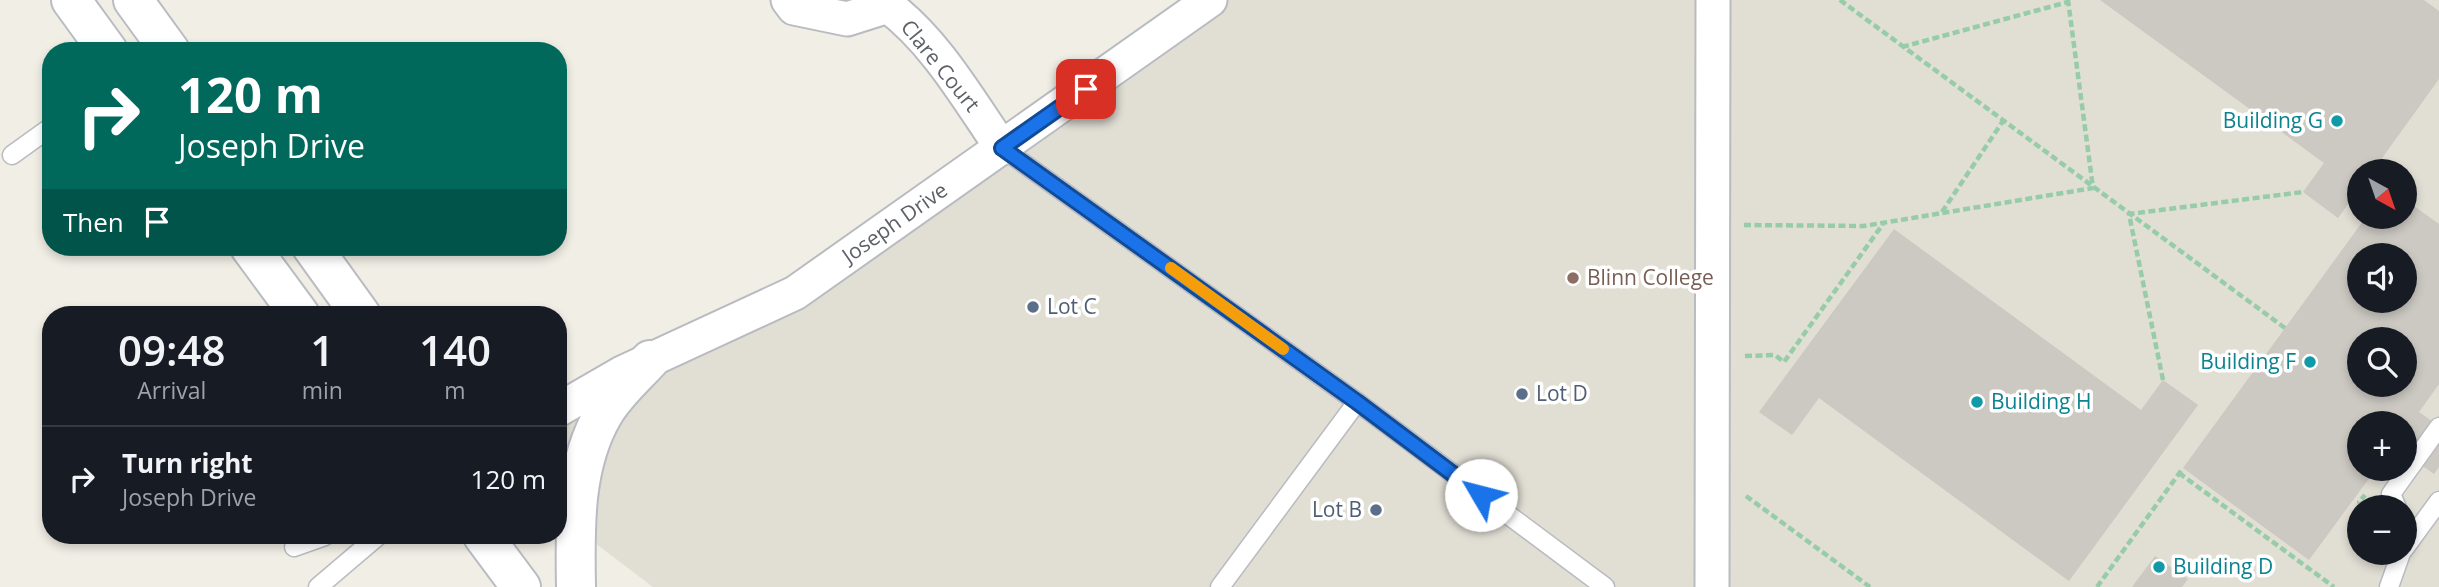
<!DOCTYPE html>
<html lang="en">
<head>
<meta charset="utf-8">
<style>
	body { margin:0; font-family:"Open Sans",sans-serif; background:#20242c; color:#f1f3f6; height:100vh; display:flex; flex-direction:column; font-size:26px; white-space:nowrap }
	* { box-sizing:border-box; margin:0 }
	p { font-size:23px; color:#9ea1a6 }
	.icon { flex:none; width:38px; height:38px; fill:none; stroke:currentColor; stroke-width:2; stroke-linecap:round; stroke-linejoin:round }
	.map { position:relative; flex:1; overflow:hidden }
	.sheet { position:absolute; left:42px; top:306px; width:525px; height:238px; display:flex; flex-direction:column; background:#171b24; border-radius:28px; box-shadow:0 4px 10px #0003 }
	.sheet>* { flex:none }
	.hud { position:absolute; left:42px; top:42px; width:525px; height:214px; border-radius:28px; box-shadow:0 4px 10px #0003; background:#00695c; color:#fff; overflow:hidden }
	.needle { width:46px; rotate:140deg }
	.controls { position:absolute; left:2347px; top:159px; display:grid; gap:14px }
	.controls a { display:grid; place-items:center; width:70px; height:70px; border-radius:50%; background:#171b24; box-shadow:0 4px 10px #0003; font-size:35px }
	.pin { position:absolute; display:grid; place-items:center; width:60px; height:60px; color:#fff; margin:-30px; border-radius:14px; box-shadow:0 4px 10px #0006 }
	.me { position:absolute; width:77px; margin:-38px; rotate:307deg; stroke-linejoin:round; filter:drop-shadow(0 0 5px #0008) }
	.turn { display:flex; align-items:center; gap:24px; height:147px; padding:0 21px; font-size:32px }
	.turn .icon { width:91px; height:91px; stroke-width:2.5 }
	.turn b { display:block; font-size:49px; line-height:60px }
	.then { display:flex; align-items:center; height:66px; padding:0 21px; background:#0003; gap:14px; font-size:26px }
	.eta { display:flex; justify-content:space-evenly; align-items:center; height:119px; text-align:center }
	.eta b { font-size:42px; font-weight:600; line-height:49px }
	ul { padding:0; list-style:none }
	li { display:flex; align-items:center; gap:21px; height:105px; padding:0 21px; border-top:2px solid #363941 }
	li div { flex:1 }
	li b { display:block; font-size:26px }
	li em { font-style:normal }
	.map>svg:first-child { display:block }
</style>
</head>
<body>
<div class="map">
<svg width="2439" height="587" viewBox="0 0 2439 587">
	<rect width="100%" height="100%" fill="#f1eee5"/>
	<!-- education -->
	<path fill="#e1ded4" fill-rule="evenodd" d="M1197,0H2439V587H653L558,515V432ZM2359,172H2404V217H2359ZM2359,256H2404V301H2359ZM2359,340H2404V385H2359ZM2359,424H2404V469H2359ZM2359,508H2404V553H2359Z"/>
	<!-- building -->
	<g fill="#ccc8c2" fill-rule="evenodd">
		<path d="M2100,0H2424L2439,11V79L2372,172H2359V189L2338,218L2303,192L2324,163Z"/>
		<path d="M2404,199L2439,224V384L2419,412L2439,426V467L2434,474L2404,453V424H2359V469H2376L2309,560L2183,468L2366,217H2404ZM2359,256H2404V301H2359ZM2359,340H2404V385H2359Z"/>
		<path d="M1894,229L2141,410L2163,380L2198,405L2069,581L1819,398L1792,435L1759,412Z"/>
		<path d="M2155,556L2188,579L2182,587H2132Z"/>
	</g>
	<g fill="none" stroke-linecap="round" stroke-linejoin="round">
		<!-- lane casing -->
		<g stroke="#b8bbc0" stroke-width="21">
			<g id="lane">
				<path d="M1002,148L1357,402L1605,587"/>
				<path d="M12,155L51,127"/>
				<path d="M2397,508L2391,494L2439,427"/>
				<path d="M294,547L325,536"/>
				<path d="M2404,549L2439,501"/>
				<path d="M318,587L378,536"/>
				<path d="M1220,587L1357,402"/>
				<path d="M2389,587L2401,553"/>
			</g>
		</g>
		<!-- street casing -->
		<g stroke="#b8bbc0" stroke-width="37">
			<g id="street">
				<path d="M788,0L794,8L847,19L888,6C936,42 968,99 1002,148"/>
				<path d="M558,410L622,373L795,293L1210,0"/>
				<path d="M1712,587L1713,0"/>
			</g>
		</g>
		<!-- secondary casing -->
		<g stroke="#b9bcc2" stroke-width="42">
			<g id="secondary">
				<path d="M71,0L108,51"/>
				<path d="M133,0L170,51"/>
				<path d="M250,247L300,315"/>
				<path d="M312,247L361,315"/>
				<path d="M483,536L521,587"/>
				<path d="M576,587C575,529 573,465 604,413C615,394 635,376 650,360"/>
			</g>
		</g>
		<!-- path -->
		<g stroke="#97cca8" stroke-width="4.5" stroke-dasharray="7 3.5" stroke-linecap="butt">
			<path d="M1840,0L2285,328"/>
			<path d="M1902,47L2068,2"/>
			<path d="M1942,212L2003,121"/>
			<path d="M1744,225L1864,226L2093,188L2068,0"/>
			<path d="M1745,356L1775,355L1784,362L1883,224"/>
			<path d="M2163,380L2129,214L2303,192"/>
			<path d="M2179,473L2334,587"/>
			<path d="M1746,496L1870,587"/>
			<path d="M2362,508L2359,502L2365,495"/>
			<path d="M2097,587L2183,468"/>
		</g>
		<!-- lane -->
		<use href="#lane" stroke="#fff" stroke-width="18"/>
		<!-- street -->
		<use href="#street" stroke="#fff" stroke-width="33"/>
		<!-- secondary -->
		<use href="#secondary" stroke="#fff" stroke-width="38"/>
	</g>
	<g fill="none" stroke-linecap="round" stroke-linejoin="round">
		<!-- route casing -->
		<g stroke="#114b97" stroke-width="18">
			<path id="route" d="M1086,89L1002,148L1357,402L1481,495"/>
		</g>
		<!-- route -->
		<use href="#route" stroke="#1a73e8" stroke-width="12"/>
		<!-- slow -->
		<path stroke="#f59e0b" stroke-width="12" d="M1171,268L1283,349"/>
	</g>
	<!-- markers -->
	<g fill="#0f9aa8" stroke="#fff" stroke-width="2.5">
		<circle cx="2337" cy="121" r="7"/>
		<circle cx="2310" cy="362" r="7"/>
		<circle cx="1977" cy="402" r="7"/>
		<circle cx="2159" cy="567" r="7"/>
	</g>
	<circle fill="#8d6e63" stroke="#fff" stroke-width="2.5" cx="1573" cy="278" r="7"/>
	<g fill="#5c6f8a" stroke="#fff" stroke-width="2.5">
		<circle cx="1033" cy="307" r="7"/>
		<circle cx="1522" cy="394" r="7"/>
		<circle cx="1376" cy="510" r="7"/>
	</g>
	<g text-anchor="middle" stroke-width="7" stroke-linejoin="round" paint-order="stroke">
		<!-- street labels -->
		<g font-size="21" fill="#5d6167" stroke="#fff">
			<text transform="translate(940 66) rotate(51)" y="7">Clare Court</text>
			<text transform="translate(895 223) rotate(-35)" y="7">Joseph Drive</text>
		</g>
		<!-- culture labels -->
		<g font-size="21" fill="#0d838f" stroke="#fff" text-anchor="end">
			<text x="2323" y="128">Building G</text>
			<text x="2296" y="369">Building F</text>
			<text x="1991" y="409" text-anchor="start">Building H</text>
			<text x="2173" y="574" text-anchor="start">Building D</text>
		</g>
		<!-- education labels -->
		<g font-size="21" fill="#785e54" stroke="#fff" text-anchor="start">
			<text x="1587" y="285">Blinn College</text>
		</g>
		<!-- service labels -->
		<g font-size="21" fill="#4e5e75" stroke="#fff" text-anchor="start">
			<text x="1047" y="314">Lot C</text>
			<text x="1536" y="401">Lot D</text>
			<text x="1362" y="517" text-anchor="end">Lot B</text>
		</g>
	</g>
</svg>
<div class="controls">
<a><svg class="needle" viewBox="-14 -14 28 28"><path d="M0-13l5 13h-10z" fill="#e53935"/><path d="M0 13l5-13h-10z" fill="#9ea1a6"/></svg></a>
<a><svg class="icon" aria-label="sound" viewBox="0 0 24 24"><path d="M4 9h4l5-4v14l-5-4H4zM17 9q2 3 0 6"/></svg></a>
<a><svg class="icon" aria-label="search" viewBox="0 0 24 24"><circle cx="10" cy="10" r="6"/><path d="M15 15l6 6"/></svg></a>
<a>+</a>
<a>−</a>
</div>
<div class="pin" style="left:1086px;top:89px;background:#d93025"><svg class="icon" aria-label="arrive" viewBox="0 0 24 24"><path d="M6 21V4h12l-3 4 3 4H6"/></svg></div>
<svg class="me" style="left:1481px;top:495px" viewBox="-20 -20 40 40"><circle r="19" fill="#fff"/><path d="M0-13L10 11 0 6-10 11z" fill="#1a73e8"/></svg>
<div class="hud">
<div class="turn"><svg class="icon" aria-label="right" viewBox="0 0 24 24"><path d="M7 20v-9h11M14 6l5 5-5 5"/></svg><div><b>120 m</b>Joseph Drive</div></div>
<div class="then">Then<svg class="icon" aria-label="arrive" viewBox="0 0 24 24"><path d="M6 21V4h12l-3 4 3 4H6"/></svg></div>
</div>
<section class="sheet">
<div class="eta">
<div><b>09:48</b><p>Arrival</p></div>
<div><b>1</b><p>min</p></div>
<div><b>140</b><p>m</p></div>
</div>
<ul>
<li><svg class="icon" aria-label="right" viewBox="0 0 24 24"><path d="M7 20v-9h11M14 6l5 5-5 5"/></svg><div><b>Turn right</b><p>Joseph Drive</p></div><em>120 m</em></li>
</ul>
</section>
</div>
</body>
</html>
